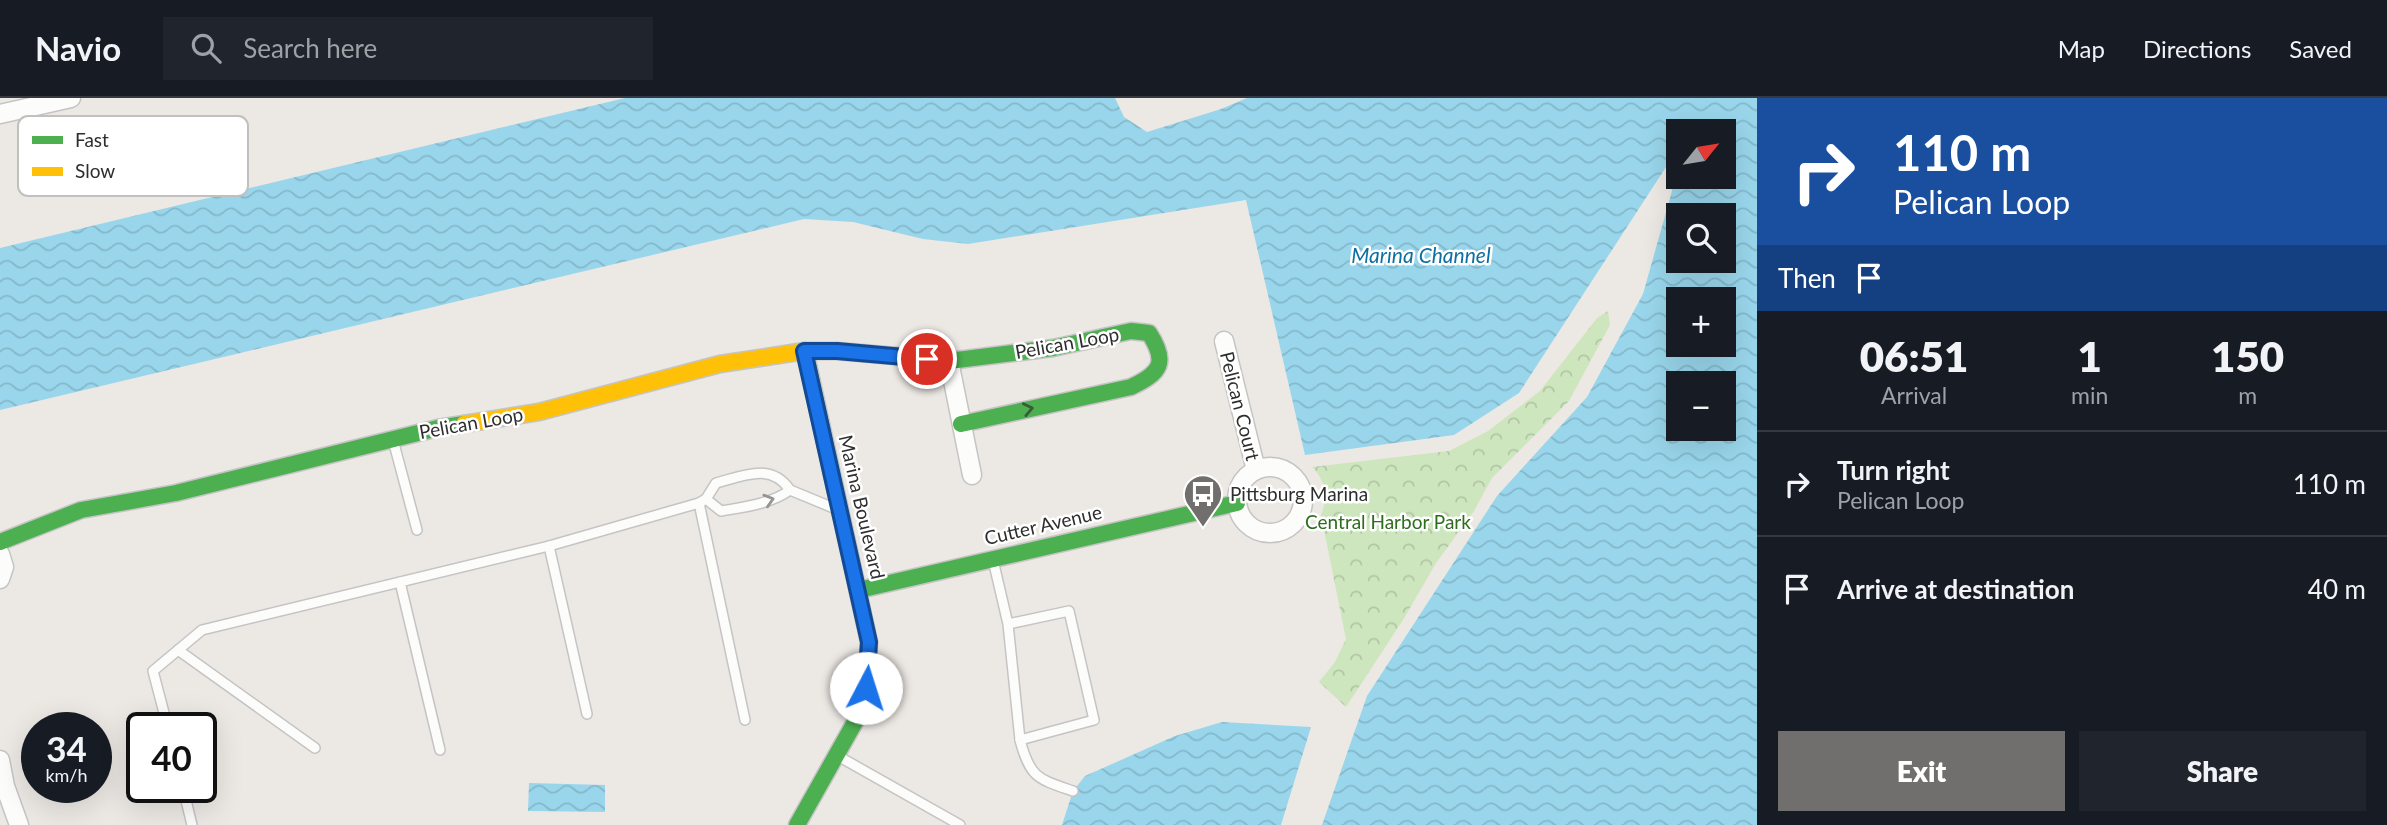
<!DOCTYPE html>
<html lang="en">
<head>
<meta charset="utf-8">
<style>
	body { margin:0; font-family:Lato,sans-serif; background:#20242c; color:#f1f3f6; height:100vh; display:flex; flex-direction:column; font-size:26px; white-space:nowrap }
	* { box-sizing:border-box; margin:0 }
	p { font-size:23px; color:#9ea1a6 }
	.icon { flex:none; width:38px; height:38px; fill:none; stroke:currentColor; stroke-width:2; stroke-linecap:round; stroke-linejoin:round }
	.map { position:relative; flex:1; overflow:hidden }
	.panel { display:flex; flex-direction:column; background:#171b24; width:630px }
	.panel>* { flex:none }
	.guide { background:#1a4fa0; color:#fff; overflow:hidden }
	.needle { width:46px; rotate:60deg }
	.tools { position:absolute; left:1666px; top:21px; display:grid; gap:14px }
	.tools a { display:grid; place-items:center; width:70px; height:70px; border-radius:0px; background:#171b24; box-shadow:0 7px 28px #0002; font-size:35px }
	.speed { position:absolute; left:21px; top:614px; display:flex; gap:14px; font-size:35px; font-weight:700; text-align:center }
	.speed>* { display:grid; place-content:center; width:91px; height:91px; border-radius:50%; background:#171b24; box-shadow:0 7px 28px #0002; line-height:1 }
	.speed small { font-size:18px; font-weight:400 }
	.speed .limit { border:4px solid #111; border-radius:10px; background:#fff; color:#111 }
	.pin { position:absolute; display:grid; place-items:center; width:60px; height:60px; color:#fff; margin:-30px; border:4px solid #fff; border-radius:50%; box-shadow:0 2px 7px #0007 }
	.me { position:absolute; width:77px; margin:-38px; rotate:5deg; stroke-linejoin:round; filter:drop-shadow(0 0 5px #0008) }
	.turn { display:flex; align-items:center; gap:24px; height:147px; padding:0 21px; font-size:32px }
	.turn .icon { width:91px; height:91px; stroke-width:2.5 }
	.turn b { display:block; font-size:49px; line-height:60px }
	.then { display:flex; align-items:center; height:66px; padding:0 21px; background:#0003; gap:14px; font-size:26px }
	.eta { display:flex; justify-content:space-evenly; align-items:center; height:119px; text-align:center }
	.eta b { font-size:42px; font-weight:800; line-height:49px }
	.primary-button { display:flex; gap:14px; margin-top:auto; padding:14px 21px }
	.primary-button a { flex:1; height:80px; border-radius:0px; background:#706f6e; color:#fff; font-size:28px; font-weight:800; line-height:80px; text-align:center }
	.primary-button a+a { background:#20242c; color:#f1f3f6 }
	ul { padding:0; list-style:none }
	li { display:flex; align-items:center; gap:21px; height:105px; padding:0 21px; border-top:2px solid #363941 }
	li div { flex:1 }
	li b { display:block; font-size:26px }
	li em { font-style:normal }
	header { display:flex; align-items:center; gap:42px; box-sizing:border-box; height:98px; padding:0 35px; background:#171b24; border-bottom:2px solid #363941 }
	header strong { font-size:33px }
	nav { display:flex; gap:38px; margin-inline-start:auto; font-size:24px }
	.search { width:490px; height:63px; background:#20242c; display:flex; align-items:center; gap:18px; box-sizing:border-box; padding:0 24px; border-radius:0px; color:#9ea1a6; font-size:26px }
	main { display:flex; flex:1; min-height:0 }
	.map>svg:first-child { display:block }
</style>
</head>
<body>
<header>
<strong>Navio</strong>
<div class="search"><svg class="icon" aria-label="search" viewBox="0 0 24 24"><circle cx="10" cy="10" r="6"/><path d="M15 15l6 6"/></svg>Search here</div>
<nav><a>Map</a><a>Directions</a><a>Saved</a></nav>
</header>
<main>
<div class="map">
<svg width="1757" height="727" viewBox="0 0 1757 727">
	<defs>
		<pattern id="park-crowns" width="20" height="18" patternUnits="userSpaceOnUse" patternTransform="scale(1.75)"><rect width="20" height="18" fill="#cee6be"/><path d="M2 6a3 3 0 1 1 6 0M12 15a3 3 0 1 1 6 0" fill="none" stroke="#b1c6a4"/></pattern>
		<pattern id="water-waves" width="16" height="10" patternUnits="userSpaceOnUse" patternTransform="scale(1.75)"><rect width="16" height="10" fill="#99d6ec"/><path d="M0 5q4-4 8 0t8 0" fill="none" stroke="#84b8cb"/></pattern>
	</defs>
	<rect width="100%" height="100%" fill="#ece8e4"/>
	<!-- park -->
	<path fill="url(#park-crowns)" d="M1608,213L1610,227L1569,303L1492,380L1474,413L1436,465L1403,522L1346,609L1319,584L1335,564L1346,541L1321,417C1328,399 1326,383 1312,369L1449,353L1488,333L1540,293L1597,220Z"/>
	<!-- water -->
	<g fill="url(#water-waves)" fill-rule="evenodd">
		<path d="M625,0H1115L1124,19L1147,34L1221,11L1247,0H1757V727H1322L1367,598L1497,398L1587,299L1643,196L1672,93L1666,69L1519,295L1454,337L1305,357L1246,102L968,146L923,141L853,124L804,121L0,312V150ZM1678,33H1724V79H1678ZM1678,117H1724V163H1678ZM1678,201H1724V247H1678ZM1678,285H1724V331H1678Z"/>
		<path d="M1222,624L1311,629L1281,727H1062L1073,693L1085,678L1175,638Z"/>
		<path d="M529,685L605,687V714L528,713Z"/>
	</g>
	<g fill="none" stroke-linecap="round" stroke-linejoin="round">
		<!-- lane casing -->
		<g stroke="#c5c4c5" stroke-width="12">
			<g id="lane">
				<path d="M393,342L417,432"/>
				<path d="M790,392L836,411"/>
				<path d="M699,405L745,622"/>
				<path d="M549,448L587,616"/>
				<path d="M993,462L1008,526L1069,513L1094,622L1020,642L1008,526"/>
				<path d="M400,484L440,652"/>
				<path d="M178,552L315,650"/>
				<path d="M168,630L153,573L202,532L549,448L699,405L706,401L716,385C743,378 771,364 790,392C771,406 744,409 721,413L706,401"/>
				<path d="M1020,642C1030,680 1038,681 1073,693"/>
				<path d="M838,658L960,727"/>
				<path d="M183,690L192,727"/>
			</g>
		</g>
		<!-- street casing -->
		<g stroke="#c5c4c5" stroke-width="21">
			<g id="street">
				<path d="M0,16L71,0"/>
				<path d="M1224,243L1256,372"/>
				<path d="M949,263L972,377"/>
				<circle cx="1270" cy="402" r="33"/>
				<path d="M0,456L4,469L0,481"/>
				<path d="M0,662L5,688L19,727"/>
			</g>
		</g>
		<!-- fast casing -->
		<g stroke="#c5c4c5" stroke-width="19">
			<g id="fast">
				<path d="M896,258L949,263L1053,250L1131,233L1149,235C1168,264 1161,275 1131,289L961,326"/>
				<path d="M0,444L81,412L176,395L438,330L464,326"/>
				<path d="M859,492L1237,405"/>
				<path d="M797,727L855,624L866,590L869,544L805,253"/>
			</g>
		</g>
		<!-- slow casing -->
		<g stroke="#c5c4c5" stroke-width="19">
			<path id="slow" d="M464,326L539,314L720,266L805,253H837L896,258"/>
		</g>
		<!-- lane -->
		<use href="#lane" stroke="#fcfcfb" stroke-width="9"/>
		<!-- street -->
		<use href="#street" stroke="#fcfcfb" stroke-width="18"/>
		<!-- fast -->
		<use href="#fast" stroke="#4caf50" stroke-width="16"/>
		<!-- slow -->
		<use href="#slow" stroke="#ffc107" stroke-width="16"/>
	</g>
	<!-- one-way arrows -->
	<defs><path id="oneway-chevron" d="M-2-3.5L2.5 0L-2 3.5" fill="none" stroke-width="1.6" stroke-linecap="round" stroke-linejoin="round" transform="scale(1.75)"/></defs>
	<use stroke="#385b3a" href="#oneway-chevron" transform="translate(1028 311) rotate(-12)"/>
	<use stroke="#959594" href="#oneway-chevron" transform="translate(769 402) rotate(-17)"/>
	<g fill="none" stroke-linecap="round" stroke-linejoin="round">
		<!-- route casing -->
		<g stroke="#114b97" stroke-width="18">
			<path id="route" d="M866,590L869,544L804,253H837L927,261"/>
		</g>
		<!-- route -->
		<use href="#route" stroke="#1a73e8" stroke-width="12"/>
	</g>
	<!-- icons -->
	<defs>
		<g id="bus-pin" transform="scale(2.0125)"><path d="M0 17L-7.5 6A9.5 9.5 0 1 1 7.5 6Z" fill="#706f6e" stroke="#fff"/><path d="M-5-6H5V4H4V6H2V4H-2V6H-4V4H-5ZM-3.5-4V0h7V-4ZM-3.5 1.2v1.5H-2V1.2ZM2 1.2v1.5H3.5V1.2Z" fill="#fff"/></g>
	</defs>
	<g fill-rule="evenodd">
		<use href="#bus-pin" x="1203" y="396"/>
	</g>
	<g text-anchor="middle" stroke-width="5" stroke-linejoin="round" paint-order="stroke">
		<!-- street labels -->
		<g font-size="19" fill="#2e2e2e" stroke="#fff">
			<text transform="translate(1067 245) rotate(-10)" y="7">Pelican Loop</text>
			<text transform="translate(1240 308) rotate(76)" y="7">Pelican Court</text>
			<text transform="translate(471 325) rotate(-10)" y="7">Pelican Loop</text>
			<text transform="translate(862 409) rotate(77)" y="7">Marina Boulevard</text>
			<text transform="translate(1043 427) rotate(-13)" y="7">Cutter Avenue</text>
		</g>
		<!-- poi labels -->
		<g font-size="19" fill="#2e2e2e" stroke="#fff" text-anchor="start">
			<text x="1230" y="403">Pittsburg Marina</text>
		</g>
		<!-- park labels -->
		<g font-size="19" fill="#2c6e1b" stroke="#fff">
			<text x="1388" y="431">Central Harbor Park</text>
		</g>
		<!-- water labels -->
		<g font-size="21" font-style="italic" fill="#0d6fa3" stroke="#fff">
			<text x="1421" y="165">Marina Channel</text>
		</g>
	</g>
	<!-- legend -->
	<rect x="18" y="18" width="230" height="80" rx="10" fill="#fff" stroke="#c0c0c0" stroke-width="2"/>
	<rect x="32" y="38" width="31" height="8" fill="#4caf50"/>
	<rect x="32" y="69" width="31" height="9" fill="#ffc107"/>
	<g font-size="19" fill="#2e2e2e">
		<text x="75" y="49">Fast</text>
		<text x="75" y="80">Slow</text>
	</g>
</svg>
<div class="tools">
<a><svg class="needle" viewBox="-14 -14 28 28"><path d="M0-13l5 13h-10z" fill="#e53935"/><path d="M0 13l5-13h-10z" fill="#9ea1a6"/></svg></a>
<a><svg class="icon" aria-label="search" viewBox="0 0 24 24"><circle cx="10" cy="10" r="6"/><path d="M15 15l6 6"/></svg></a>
<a>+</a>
<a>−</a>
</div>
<div class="speed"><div>34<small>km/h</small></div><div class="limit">40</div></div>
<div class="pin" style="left:927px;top:261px;background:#d93025"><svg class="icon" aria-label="arrive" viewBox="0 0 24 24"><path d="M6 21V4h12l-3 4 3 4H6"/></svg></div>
<svg class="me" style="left:866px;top:590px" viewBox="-20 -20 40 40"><circle r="19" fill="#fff"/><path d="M0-13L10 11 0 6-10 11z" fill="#1a73e8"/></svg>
</div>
<section class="panel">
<div class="guide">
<div class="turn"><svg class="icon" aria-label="right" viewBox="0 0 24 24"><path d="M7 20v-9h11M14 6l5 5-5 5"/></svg><div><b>110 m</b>Pelican Loop</div></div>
<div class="then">Then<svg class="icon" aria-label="arrive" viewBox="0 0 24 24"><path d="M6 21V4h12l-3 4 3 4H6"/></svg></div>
</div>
<div class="eta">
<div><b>06:51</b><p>Arrival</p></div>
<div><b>1</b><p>min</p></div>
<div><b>150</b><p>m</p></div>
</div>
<ul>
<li><svg class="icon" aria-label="right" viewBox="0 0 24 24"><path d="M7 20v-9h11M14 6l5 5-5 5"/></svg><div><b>Turn right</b><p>Pelican Loop</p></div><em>110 m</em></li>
<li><svg class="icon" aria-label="arrive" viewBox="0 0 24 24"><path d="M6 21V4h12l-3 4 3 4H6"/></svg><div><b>Arrive at destination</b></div><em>40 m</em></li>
</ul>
<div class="primary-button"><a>Exit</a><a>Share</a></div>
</section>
</main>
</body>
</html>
